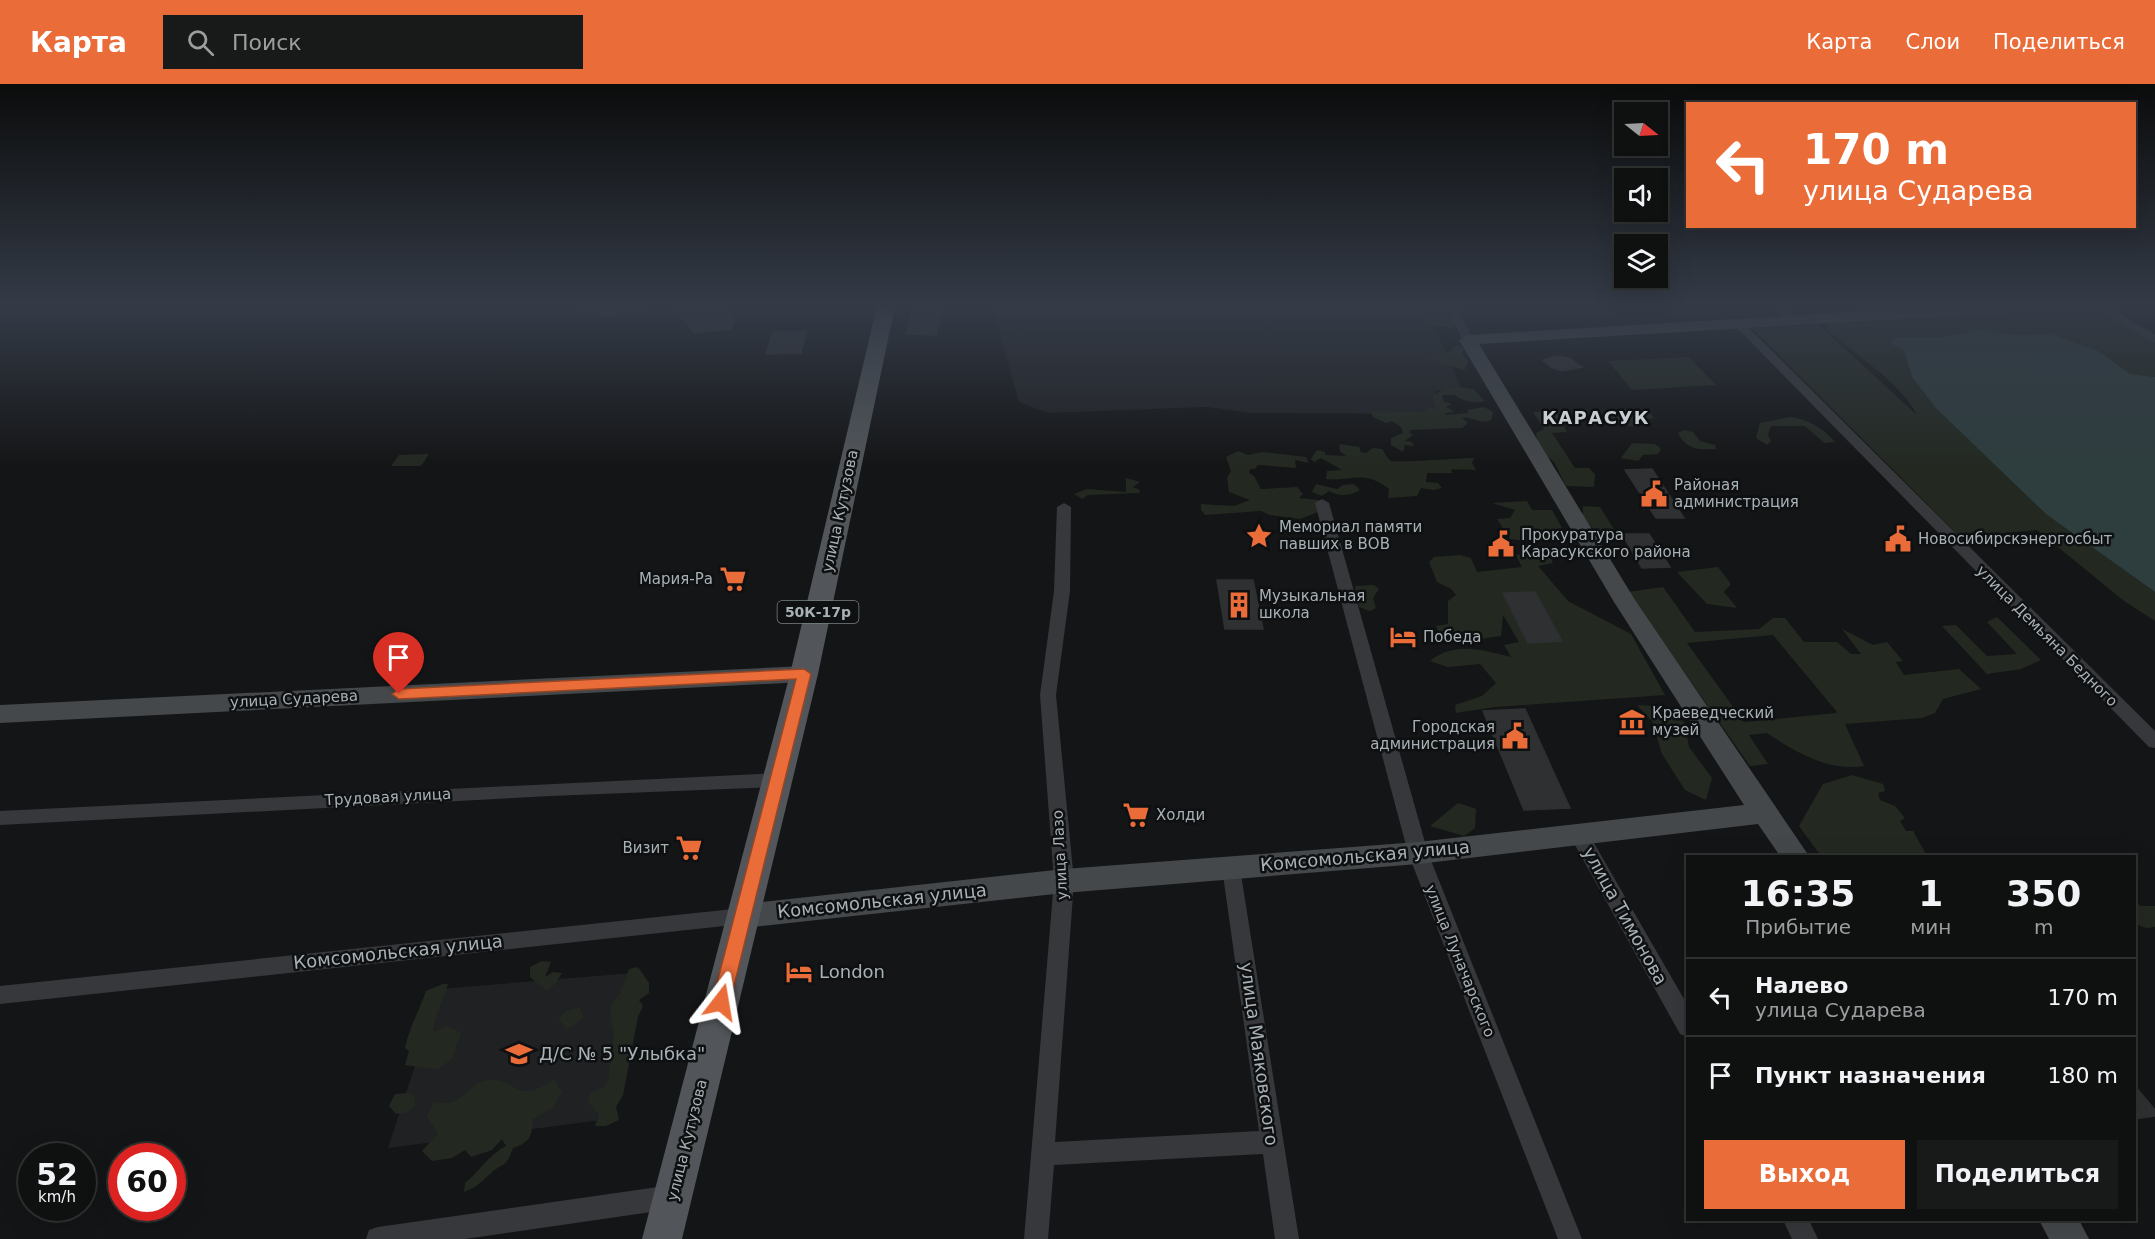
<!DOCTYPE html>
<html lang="ru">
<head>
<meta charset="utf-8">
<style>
	body { margin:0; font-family:"DejaVu Sans",sans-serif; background:#181919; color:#f1f3f6; height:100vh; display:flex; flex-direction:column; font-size:22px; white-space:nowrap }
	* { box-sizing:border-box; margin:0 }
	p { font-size:20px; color:#9b9d9f }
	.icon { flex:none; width:33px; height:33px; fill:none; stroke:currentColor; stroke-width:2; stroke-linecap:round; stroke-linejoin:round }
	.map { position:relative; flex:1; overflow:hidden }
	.panel { position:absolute; left:1686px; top:771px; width:450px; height:366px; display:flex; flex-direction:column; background:#0f1010; border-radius:0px; box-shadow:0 6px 24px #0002,0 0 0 2px #2f3030 }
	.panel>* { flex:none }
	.guide { position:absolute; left:1686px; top:18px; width:450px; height:126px; border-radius:0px; box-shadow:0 6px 24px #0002,0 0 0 2px #2f3030; background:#e96c39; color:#fff; overflow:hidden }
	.needle { width:39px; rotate:108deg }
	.fabs { position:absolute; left:1614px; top:18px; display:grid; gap:12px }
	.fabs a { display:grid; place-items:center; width:54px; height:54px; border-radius:0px; background:#0f1010; box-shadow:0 6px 24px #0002,0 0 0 2px #2f3030; font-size:30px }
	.speed { position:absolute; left:18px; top:1059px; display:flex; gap:12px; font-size:30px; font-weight:700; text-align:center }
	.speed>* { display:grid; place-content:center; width:78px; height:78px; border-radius:50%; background:#0f1010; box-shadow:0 6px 24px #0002,0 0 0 2px #2f3030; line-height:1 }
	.speed small { font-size:15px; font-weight:400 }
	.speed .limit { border:9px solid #d22; background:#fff; color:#111 }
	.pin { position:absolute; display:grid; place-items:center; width:51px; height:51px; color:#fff; margin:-62px -26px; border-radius:50% 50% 50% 0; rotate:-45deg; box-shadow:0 0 6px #0007 }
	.pin .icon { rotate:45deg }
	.me { position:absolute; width:66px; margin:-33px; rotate:14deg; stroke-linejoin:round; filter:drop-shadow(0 0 4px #0008) }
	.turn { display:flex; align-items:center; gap:21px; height:126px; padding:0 18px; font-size:27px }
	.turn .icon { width:78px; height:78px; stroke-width:2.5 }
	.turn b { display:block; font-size:42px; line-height:51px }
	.eta { display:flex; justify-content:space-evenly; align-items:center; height:102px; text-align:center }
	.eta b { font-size:36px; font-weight:800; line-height:42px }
	.cta { display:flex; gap:12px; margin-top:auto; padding:12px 18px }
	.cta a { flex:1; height:69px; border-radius:0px; background:#e96c39; color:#fff; font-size:24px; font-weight:800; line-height:69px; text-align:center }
	.cta a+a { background:#181919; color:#f1f3f6 }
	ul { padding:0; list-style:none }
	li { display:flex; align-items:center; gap:18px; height:78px; padding:0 18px; border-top:2px solid #2f3030 }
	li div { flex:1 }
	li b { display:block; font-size:22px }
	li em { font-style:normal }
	header { display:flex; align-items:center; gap:36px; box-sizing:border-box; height:84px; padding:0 30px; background:#e96c39; color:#fff }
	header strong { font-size:28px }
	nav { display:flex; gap:33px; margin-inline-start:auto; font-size:21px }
	.search { width:420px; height:54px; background:#181919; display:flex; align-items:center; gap:15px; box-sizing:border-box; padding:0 21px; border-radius:0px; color:#9b9d9f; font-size:22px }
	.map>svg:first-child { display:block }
</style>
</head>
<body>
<header>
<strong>Карта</strong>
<div class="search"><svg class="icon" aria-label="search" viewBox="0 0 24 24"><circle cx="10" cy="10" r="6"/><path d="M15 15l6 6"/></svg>Поиск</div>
<nav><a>Карта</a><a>Слои</a><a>Поделиться</a></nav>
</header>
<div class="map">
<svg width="2155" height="1155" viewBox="0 0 2155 1155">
	<rect width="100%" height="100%" fill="#141516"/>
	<!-- built -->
	<g fill="#202123">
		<path d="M992,222H1425L1463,308L1435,307L1443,330L1251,329L1207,323L1048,329L1019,318Z"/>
		<path d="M633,889L609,1035L388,1064L440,905Z"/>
	</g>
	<!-- green -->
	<g fill="#232921" fill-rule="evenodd">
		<path d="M1406,222H1438L1456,241L1452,244L1427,240L1424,236L1430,227L1420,222L1413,224Z"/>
		<path d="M2084,223L2102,227L2155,259V293L2130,290L2099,267L2051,250L2017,251L1981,246L1938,254H1897L1904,267L1912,293L2047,431L2155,508V537L2124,517L2037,446L1960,453L1752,244L1819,241L1917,331C1896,293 1857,274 1826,245L1827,240L1835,237Z"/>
		<path d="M1457,261L1464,265L1462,270L1468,277L1465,286L1430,276L1428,272L1450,267Z"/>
		<path d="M1689,273L1716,301L1632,306L1608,277Z"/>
		<path d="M1459,303L1473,305L1485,317C1477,320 1461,317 1455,311H1442L1444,318L1452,320L1446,323L1455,328L1445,329V331L1469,329L1467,326L1484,323L1493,328L1492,335C1482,342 1472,332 1462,334L1468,339L1462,344L1410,346V350H1414L1405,357L1412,358L1414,362L1405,361L1403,368L1391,361V354L1403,349L1401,343L1392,337L1386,339L1373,333L1371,327L1424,328L1428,323L1433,325L1436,323L1432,312L1445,305Z"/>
		<path d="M1647,325L1654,334L1638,337L1637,343L1620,341L1612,335L1618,326Z"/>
		<path d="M1533,328H1556L1567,348L1552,349L1575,384H1589L1595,390L1594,403L1566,402L1554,378L1538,366L1536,349L1544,345Z"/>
		<path d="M1790,333C1809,336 1822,343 1835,358L1824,359L1805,342H1771L1768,351L1771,357L1767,361L1756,354L1760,339Z"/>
		<path d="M1685,346L1693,348L1700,357L1715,361L1716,365C1699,366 1686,366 1678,349Z"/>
		<path d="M1632,359L1655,360L1661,365L1658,370L1643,371L1638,377L1621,374Z"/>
		<path d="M1339,360L1359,363L1361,368L1366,369L1373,364L1382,365C1384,368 1388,375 1391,377C1396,379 1463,374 1474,374L1472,379L1476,386C1474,386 1452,385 1451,386L1452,389H1427L1426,398L1438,399L1442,404L1433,406L1421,404L1417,412L1388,414L1389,405C1363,385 1353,398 1326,395L1327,387L1342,386L1321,374L1314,378L1311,375L1317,366L1325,368V371L1346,372L1340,367Z"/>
		<path d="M1238,367L1248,371L1263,368L1306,373L1309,379L1295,376L1296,384L1258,381L1255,385H1250L1249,389L1254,392L1261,405L1297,403L1303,410L1299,414L1319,416L1318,428L1300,435L1270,431L1261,427L1205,431L1201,426V420L1234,422L1250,416L1229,408L1227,394L1231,387L1226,373Z"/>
		<path d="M429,370L421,382H391L399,371Z"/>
		<path d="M1126,394L1140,398L1133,403L1140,406L1139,409L1088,411L1082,415L1074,410L1087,405L1126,408Z"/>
		<path d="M1316,400L1337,405L1343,401L1354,400L1360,406C1350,412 1339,413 1329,407L1322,412L1312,408Z"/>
		<path d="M1527,417L1532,426H1552L1567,453L1526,457L1510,455L1497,435L1510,434L1515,426L1492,419Z"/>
		<path d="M1583,422L1600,423L1615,447L1596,448L1583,434Z"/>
		<path d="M1547,466L1553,479L1538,482L1568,517L1631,550L1665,611L1495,623L1456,629L1455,621L1482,612L1496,599L1480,580L1448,583L1430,577C1455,557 1482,566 1511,573L1504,561L1519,558L1503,531L1501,552L1471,556L1442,555L1436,542L1448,540V517L1456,511L1451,505L1437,498L1429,478L1434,473L1460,471L1471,474L1477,488L1522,483L1516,471Z"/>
		<path d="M1718,483L1731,500L1724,508L1737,524L1707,520L1677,488Z"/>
		<path d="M1374,501L1379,505L1373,514L1376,524L1370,527L1359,523L1355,502Z"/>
		<path d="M1663,503L1695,548L1759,545L1773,534H1785L1804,558H1837L1851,570H1861L1842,545L1873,561L1887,558L1903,577L1896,578L1904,591L1959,585L1981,605L1943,615L1935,629L1922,634L1845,640L1864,682C1829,688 1795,668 1767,649L1749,651L1768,680L1750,682L1628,508ZM1773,551L1837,628L1836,629L1744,638L1687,559Z"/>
		<path d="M1997,533L2041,576L2021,585L1987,590L1942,542L1956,541L1987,572L2017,570L1987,538Z"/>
		<path d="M1637,621L1667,623L1685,639L1689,663L1712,694L1706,716L1685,706L1662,670L1652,637Z"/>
		<path d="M1852,691L1883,700L1885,707L1878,709L1880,716L1895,722L1905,734L1900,737L1906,747H1913L1927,772H1821L1799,742L1823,700Z"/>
		<path d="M1458,719L1476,725L1475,744L1464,752L1430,742Z"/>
		<path d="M2135,818L2141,822H2155V843L2146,844L2135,840Z"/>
		<path d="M542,877L551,878L545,893L553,888L562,889L555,900L547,907L530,893V883Z"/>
		<path d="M638,883L649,899V909L639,916L643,922L638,933L623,1011L616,1023L619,1036L606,1042H595L599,1031L588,1017L591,1008L603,1004L608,998L614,948L610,933L611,921L620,910L629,885Z"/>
		<path d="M443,900H448C444,916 436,928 433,946L434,948L447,942L461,949L452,975L438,985L405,981L409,967L405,964C409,944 419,927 426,907Z"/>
		<path d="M580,924L584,934L567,945L559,936C562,926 571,925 580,924Z"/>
		<path d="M554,995L562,1008L553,1023L533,1035C532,1053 530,1058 513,1064C506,1084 504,1078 491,1089C481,1098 477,1103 464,1108L465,1099C480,1087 488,1071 506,1062L502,1055L492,1066L471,1073L465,1066L452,1074L432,1077L422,1067L438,1050L427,1033L434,1018C466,1025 465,999 488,996C515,993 517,1023 554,995Z"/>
		<path d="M408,1009L414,1011L416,1021L405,1029L396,1030L389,1022L395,1010Z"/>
	</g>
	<!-- water -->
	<path fill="#2e3d3e" d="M1981,246L2017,251L2051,250L2099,267L2130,290L2155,293V508L2047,431L1936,324L1912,293L1904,267L1891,259L1896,254H1938Z"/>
	<!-- building -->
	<g fill="#2f3032" stroke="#2e3032" stroke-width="1.5">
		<path d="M695,222H724L735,235L731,245L694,249L676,227Z"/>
		<path d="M913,226H942L936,251L906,250Z"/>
		<path d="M807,247L801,269L766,270L773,248Z"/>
		<path d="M1555,272L1569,274L1582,283L1562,287L1551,283L1543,276Z"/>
		<path d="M1652,385L1684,434H1656L1625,386Z"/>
		<path d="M1622,450H1649L1670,483L1642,484Z"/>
		<path d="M1217,496H1253L1263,545H1225Z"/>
		<path d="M1535,508L1562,557L1528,559L1503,509Z"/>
		<path d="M1525,625L1554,689L1570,724L1524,726L1483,627Z"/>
		<path d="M2134,1001L2155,1026V1032L2134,1035Z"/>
	</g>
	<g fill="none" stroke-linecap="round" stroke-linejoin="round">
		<!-- street -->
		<g fill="#36383b" fill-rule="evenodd">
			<path d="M564,222C579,221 593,226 608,227C624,227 640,221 657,222L608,233Z"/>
			<path d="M1445,222H1455L1474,256L1472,258H1464Z"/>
			<path d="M1772,222H1783L1798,236L1788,238Z"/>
			<path d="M2092,222H2106L2155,250V259Z"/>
			<path d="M1734,237H1742L2155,647V664L2149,663L1734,241Z"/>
			<path d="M1322,415L1329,419L1428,769L1582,1155H1558L1408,769L1315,419Z"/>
			<path d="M1064,419L1071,423L1070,507L1056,611L1074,797L1055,1058L1259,1047L1222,784L1225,778L1232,776L1239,778L1299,1155H1275L1263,1070L1054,1081L1048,1155H1024L1054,797L1040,611L1054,507L1057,423Z"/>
			<path d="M777,689L783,691L786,696L783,701L777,703L551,712L0,741V727Z"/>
			<path d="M1580,744L1587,747L1688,922V953L1680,950L1570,752L1573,747Z"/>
			<path d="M743,824L750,826L753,832L750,838L743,840L0,920V902Z"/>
			<path d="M672,1101L681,1104L684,1113L681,1122L672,1125L465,1155H366L369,1146L378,1143Z"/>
			<path d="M1783,1136H1809L1818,1155H1792Z"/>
		</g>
		<!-- secondary -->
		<g fill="#44484b" fill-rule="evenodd">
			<path d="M1953,222H2039L2031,227L1479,260L1635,516L1809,772H1780L1758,740L1418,780L1064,809L743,844L733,841L728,832L733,823L743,820L1064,785L1418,758L1744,721L1614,518L1459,256L1468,251Z"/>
			<path d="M804,582L813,584L816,590L813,596L804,598L0,639V621Z"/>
			<path d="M2039,1136H2079L2089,1155H2049Z"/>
		</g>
		<!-- primary -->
		<path fill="#52565a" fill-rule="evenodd" d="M877,222H895L818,590L682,1155H642L790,590Z"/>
	</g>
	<!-- sky -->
	<linearGradient id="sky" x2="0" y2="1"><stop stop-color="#0b0c0c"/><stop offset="0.58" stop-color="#343b47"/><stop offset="1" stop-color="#343b47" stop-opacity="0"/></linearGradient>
	<rect width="2155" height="383" fill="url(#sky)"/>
	<!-- route -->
	<path fill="#e96c39" stroke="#974625" stroke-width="1.5" d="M804,585L811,590L730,918L728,924L721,926L715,924L712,918L796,595L399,615L392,610L399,605Z"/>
	<!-- icons -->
	<defs>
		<g id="civic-bare" transform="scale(2.07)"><path d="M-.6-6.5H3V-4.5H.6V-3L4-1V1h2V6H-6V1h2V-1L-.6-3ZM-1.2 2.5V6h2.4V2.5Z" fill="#e96c39" stroke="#0f1011" stroke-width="2.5" paint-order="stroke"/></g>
		<g id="sight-bare" transform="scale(2.07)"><path d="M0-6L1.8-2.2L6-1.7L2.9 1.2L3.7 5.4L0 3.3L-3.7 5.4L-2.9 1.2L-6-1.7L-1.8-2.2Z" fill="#e96c39" stroke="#0f1011" stroke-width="2.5" paint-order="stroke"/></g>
		<g id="supermarket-bare" transform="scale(2.07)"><path d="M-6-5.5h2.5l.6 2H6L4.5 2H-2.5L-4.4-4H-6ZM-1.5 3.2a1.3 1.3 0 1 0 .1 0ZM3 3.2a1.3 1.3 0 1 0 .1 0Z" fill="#e96c39" stroke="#0f1011" stroke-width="2.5" paint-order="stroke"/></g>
		<g id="building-bare" transform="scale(2.07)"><path d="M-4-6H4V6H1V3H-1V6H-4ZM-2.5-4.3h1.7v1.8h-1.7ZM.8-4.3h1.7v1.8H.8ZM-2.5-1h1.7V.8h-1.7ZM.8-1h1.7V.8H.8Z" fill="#e96c39" stroke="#0f1011" stroke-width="2.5" paint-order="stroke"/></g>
		<g id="hotel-bare" transform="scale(2.07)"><path d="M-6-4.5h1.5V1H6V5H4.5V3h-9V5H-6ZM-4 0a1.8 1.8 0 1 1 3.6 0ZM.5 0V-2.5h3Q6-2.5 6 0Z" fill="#e96c39" stroke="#0f1011" stroke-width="2.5" paint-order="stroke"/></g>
		<g id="museum-bare" transform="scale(2.07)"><path d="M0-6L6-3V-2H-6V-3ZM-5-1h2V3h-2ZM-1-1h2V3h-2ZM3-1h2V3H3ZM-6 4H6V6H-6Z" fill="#e96c39" stroke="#0f1011" stroke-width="2.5" paint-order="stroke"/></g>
		<g id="school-bare" transform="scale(2.07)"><path d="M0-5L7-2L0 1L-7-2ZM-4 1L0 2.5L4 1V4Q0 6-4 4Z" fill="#e96c39" stroke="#0f1011" stroke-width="2.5" paint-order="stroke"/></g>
	</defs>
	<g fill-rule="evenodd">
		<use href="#civic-bare" x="1654" y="410"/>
		<use href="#sight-bare" x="1259" y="452"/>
		<use href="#civic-bare" x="1898" y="455"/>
		<use href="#civic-bare" x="1501" y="460"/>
		<use href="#supermarket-bare" x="733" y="495"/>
		<use href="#building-bare" x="1239" y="521"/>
		<use href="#hotel-bare" x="1403" y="553"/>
		<use href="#museum-bare" x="1632" y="638"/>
		<use href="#civic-bare" x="1515" y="652"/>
		<use href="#supermarket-bare" x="1136" y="731"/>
		<use href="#supermarket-bare" x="689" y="764"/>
		<use href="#hotel-bare" x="799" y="888"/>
		<use href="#school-bare" x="519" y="970"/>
	</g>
	<g text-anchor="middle" stroke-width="5" stroke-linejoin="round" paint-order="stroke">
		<!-- shield labels -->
		<rect fill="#0f1011" stroke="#798184" stroke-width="1.5" x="777.5" y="517" width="81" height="22" rx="4.5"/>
		<g font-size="14" font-weight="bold" fill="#a7b1b6">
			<text x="818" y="533">50К-17р</text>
		</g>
		<!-- poi labels -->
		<g font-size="15" fill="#a7b1b6" stroke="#0f1011" text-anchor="start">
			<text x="1674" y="406">Районая<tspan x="1674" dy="17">администрация</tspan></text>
			<text x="1279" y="448">Мемориал памяти<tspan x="1279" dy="17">павших в ВОВ</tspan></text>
			<text x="1521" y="456">Прокуратура<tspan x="1521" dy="17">Карасукского района</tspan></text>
			<text x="1918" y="460">Новосибирскэнергосбыт</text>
			<text x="713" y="500" text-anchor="end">Мария-Ра</text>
			<text x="1259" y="517">Музыкальная<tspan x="1259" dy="17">школа</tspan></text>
			<text x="1423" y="558">Победа</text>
			<text x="1652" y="634">Краеведческий<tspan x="1652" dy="17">музей</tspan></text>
			<text x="1495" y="648" text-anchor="end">Городская<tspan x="1495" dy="17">администрация</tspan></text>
			<text x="1156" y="736">Холди</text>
			<text x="669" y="769" text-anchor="end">Визит</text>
		</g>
		<!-- street labels -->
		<g font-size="15" fill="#a7b1b6" stroke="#0f1011">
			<text transform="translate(840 427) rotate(-78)" y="5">улица Кутузова</text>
			<text transform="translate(2047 552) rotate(45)" y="5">улица Демьяна Бедного</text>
			<text transform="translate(294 615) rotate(-3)" y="5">улица Сударева</text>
			<text transform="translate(388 713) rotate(-3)" y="5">Трудовая улица</text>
			<text transform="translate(1060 771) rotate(-93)" y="5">улица Лазо</text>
			<text transform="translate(1460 877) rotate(68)" y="5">улица Луначарского</text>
			<text transform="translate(687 1056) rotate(-76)" y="5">улица Кутузова</text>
		</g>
		<!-- far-district labels -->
		<g font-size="18" font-weight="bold" letter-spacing="1.5" fill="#c7ced2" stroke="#0f1011">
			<text x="1596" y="340">КАРАСУК</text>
		</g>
		<!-- near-street labels -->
		<g font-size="18" fill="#a7b1b6" stroke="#0f1011">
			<text transform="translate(1365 772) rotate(-5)" y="6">Комсомольская улица</text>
			<text transform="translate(882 817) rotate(-6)" y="6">Комсомольская улица</text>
			<text transform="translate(1625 832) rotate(61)" y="6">улица Тимонова</text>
			<text transform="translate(398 868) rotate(-6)" y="6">Комсомольская улица</text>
			<text transform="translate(1259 970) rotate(82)" y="6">улица Маяковского</text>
		</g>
		<!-- near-poi labels -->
		<g font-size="18" fill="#a7b1b6" stroke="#0f1011" text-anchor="start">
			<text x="819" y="894">London</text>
			<text x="539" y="976">Д/С № 5 "Улыбка"</text>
		</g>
	</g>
</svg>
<div class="fabs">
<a><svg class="needle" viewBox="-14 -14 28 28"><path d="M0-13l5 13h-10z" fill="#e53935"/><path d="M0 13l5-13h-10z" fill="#9b9d9f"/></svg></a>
<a><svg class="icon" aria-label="sound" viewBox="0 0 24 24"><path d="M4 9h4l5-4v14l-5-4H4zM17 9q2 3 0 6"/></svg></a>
<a><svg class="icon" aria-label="layers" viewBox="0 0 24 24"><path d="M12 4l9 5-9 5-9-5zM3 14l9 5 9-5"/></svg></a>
</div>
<div class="speed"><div>52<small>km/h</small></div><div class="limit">60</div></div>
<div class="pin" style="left:399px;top:610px;background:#d93025"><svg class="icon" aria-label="arrive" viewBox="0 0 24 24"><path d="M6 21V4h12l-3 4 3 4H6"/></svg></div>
<svg class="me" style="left:721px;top:918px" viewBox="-20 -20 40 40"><path d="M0-17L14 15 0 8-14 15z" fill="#e96c39" stroke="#fff" stroke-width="4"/></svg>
<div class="guide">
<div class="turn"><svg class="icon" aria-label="left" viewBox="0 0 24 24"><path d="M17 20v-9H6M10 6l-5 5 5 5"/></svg><div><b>170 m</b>улица Сударева</div></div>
</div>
<section class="panel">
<div class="eta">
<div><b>16:35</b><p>Прибытие</p></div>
<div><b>1</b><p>мин</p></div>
<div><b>350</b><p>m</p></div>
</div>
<ul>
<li><svg class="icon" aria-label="left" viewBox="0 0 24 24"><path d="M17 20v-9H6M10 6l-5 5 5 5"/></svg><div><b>Налево</b><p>улица Сударева</p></div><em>170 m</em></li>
<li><svg class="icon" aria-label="arrive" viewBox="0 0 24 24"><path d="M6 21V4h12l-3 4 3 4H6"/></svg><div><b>Пункт назначения</b></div><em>180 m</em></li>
</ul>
<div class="cta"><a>Выход</a><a>Поделиться</a></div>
</section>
</div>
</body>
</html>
